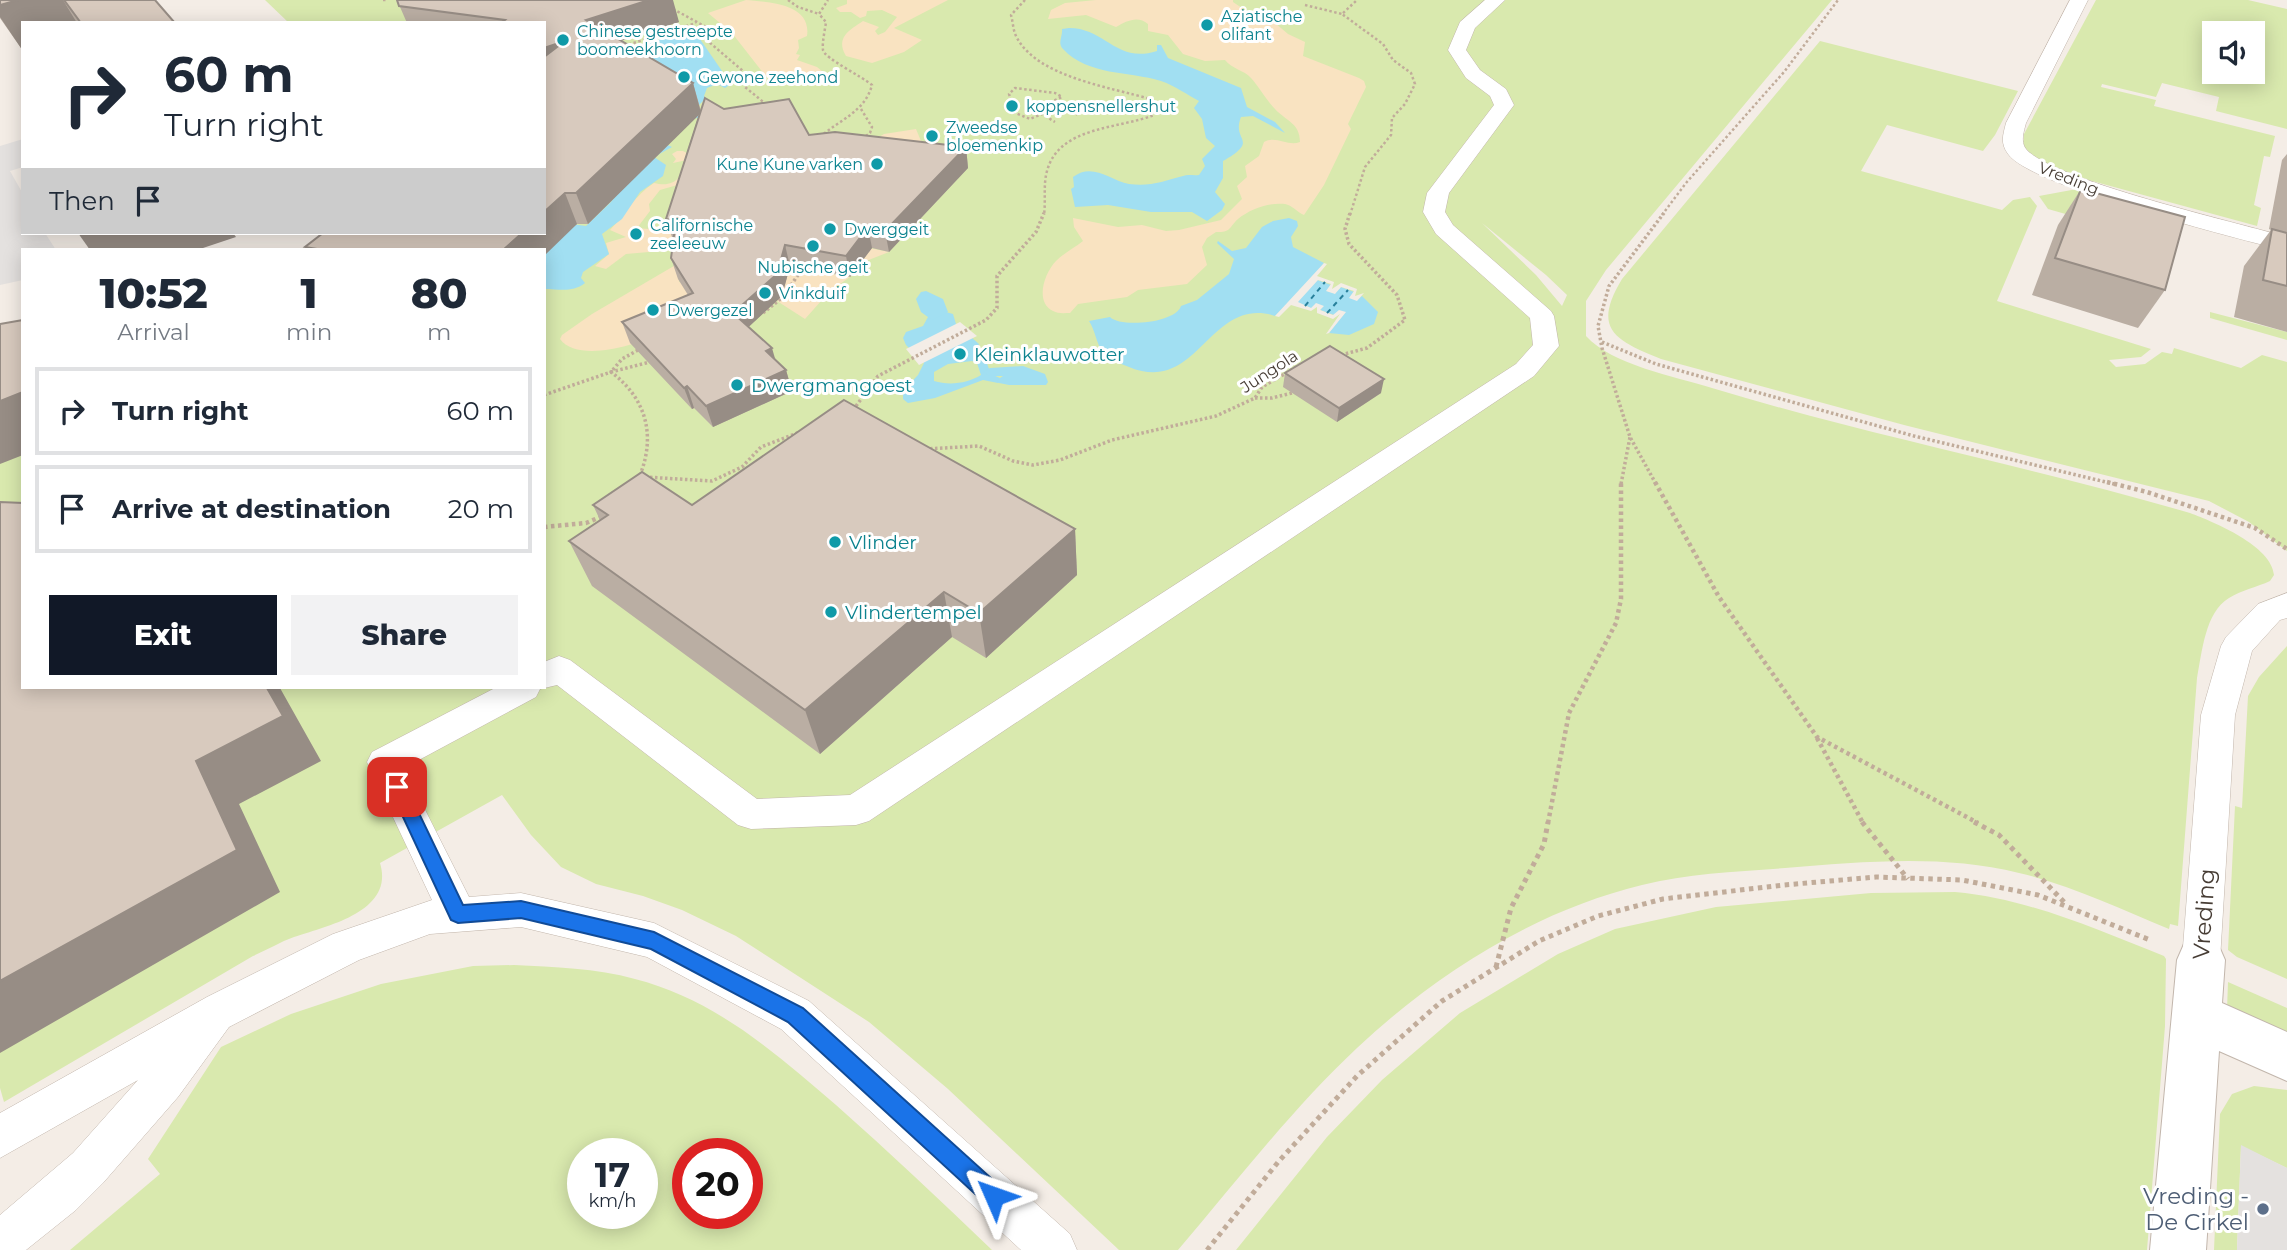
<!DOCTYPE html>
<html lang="en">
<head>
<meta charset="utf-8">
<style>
	body { margin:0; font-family:Montserrat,sans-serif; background:#f2f2f3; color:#1f2937; height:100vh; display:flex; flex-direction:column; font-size:26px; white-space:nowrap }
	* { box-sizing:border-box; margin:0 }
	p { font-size:23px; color:#747a83 }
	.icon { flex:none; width:38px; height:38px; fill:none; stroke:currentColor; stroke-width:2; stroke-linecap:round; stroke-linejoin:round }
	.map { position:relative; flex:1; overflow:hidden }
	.drawer { position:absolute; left:21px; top:248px; width:525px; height:441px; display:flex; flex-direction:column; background:#fff; border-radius:0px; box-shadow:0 4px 18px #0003 }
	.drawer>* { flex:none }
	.hud { position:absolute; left:21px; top:21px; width:525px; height:214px; border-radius:0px; box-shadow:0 4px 18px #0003; background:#fff; color:#1f2937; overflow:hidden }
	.tools { position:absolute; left:2202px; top:21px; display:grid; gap:14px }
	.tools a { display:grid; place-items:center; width:63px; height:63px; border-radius:0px; background:#fff; box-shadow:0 4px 18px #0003; font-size:35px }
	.speed { position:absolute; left:567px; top:1138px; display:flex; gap:14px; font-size:35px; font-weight:700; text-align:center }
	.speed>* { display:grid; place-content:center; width:91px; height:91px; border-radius:50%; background:#fff; box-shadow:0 4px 18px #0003; line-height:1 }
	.speed small { font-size:18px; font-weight:400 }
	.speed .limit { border:10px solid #d22; background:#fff; color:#111 }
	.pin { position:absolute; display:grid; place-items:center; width:60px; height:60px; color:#fff; margin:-30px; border-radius:14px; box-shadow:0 4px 10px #0006 }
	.me { position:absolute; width:77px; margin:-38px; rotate:313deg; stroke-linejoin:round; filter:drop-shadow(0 0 5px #0008) }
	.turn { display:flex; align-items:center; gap:24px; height:147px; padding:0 28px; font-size:32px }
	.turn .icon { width:91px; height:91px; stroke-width:2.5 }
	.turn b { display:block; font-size:49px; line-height:60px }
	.then { display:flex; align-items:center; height:66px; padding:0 28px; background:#0003; gap:14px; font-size:26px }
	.eta { display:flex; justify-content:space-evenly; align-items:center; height:119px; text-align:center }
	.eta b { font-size:42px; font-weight:800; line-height:49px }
	.cta { display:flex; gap:14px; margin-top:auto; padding:14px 28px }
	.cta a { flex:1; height:80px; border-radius:0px; background:#111827; color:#fff; font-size:28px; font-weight:800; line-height:80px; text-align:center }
	.cta a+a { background:#f2f2f3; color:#1f2937 }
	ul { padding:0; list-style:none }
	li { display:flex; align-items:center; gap:21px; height:88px; margin:0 14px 10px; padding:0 14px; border:4px solid #e0e1e3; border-radius:0px }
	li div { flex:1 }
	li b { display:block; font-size:26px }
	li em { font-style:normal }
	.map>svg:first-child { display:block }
</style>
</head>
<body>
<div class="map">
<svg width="2287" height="1250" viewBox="0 0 2287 1250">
	<rect width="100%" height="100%" fill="#f4ede6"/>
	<!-- green -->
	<g fill="#d9e9ae" fill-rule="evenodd">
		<path d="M265,0H1832L1606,270L1586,301V336C1612,365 1674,376 1712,388C1870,436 2032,467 2190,513C2214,522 2272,546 2274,575L2270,581C2257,587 2242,590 2229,598C2205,612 2202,653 2197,678L2178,926L2170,924L2169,929C2120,909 2070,885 2019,873C1941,854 1863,862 1785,868C1737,872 1688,873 1642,885C1535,911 1437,973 1357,1048C1292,1109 1236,1182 1178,1250H1119L948,1089L869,1022L736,936L682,910L643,896L596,884L561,867L531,835L502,795L380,863C395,912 326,926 294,937C280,942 267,950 253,956L4,1102L0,1088V357L23,350V688H544V23H289ZM1482,223L1546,275L1567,295L1562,306L1536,275Z"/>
		<path d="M2096,0H2248L2287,9V129L2216,111L2219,97L2162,83L2156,97L2102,84L2101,87L2156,100L2154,106L2275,136L2270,157L2264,156L2254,205L2261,208L2257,226L2070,175L2038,160L2023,147L2024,134ZM2214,33H2252V72H2214Z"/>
		<path d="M1820,41L2018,91L1995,135L1983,151L1887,125L1861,171L2002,210L2013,200L2030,197L2037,206L1997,301L2151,349L2141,357L2109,360L2116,367L2145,364L2162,352L2172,354L2174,348L2241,368L2262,355L2287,362V551L2249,522L2209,501L1904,425L1661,359C1614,340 1592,329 1622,279Z"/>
		<path d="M2077,189L2089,194L2097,223L2048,209L2039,196Z"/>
		<path d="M2210,312L2287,332V340L2210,318Z"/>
		<path d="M2287,646V979L2237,957L2228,950L2235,806L2242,808L2248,696L2259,677Z"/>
		<path d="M1955,892C2030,899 2095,929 2164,956L2166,959L2165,1026L2147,1250H1236L1327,1137L1382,1080L1460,1013L1558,954L1615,929L1716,907L1871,893Z"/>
		<path d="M514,965C554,967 596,968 635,979C714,999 776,1053 836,1105C889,1152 941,1201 992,1250H70L160,1174L148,1159L221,1047L291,1014L381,984L473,966ZM583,1153H642V1213H583ZM688,1153H747V1213H688Z"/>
		<path d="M2228,982L2287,1008V1037L2227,1010Z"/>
		<path d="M2254,1086L2287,1090V1168L2241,1146L2237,1250H2214L2220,1114L2232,1094Z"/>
	</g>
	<!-- sand -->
	<g fill="#f9e3c1">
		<path d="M746,0C767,2 812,3 807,36L798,40L799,48L796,54L800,55L797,60L817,67L829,77L803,84L768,79L732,33L708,13Z"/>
		<path d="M847,0H948L894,28L922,40L904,52L872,63L846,56C835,37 850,30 863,21L879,27L875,31L878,35L885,32L897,17L882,10L867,11L866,16L860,18L851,12H840L836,8L847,4Z"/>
		<path d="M1096,0H1233V2L1251,14L1269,18L1288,34L1305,42L1303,56L1359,78L1364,81L1366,87L1348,124L1351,129L1324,185L1304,215C1297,212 1292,205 1285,204C1270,202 1250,209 1238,219C1229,227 1231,233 1216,232L1207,238L1202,247L1207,265L1187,284L1138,290L1127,297L1078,304L1070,313C1065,313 1058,314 1053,311C1034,302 1045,272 1056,261C1064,253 1074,248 1083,241L1074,227L1073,218L1118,227L1142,225L1166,231L1179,230L1221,220L1242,199L1237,186L1247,177L1245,166L1259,156L1264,142C1276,135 1288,147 1300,142C1300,123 1286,121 1275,109C1267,101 1259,87 1251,78C1244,70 1232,69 1225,60L1205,61L1183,54L1168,35L1148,31V24C1138,15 1126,21 1116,27L1086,15L1048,19L1051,10L1065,3Z"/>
		<path d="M916,129L923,146L860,246L889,252L861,263L839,259L827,273L850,277L830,291L805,319L777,301L782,296L771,284L850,154L884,134Z"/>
		<path d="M677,151H683L698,159L681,184L660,190L649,204L650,211L637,228L648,229L673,222L677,242L660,251L626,254L606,269L595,266L609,254L606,243L626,237L610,230C625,214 635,195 654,183C674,188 682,178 687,160L673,163L676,159L672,154Z"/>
		<path d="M679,263V282L699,284C685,299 672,321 656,333C636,347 576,362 560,339L562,335L592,314Z"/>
	</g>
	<!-- parking -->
	<g fill="#e4e1df">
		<path d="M23,139V167L10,171L23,194V233H45L56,250H23V280L0,285V146Z"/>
		<path d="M2241,1145L2287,1168V1250H2237Z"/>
	</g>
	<!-- water -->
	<g fill="#a1dff2" fill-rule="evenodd">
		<path d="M1069,28C1106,28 1116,64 1157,51V45H1161L1168,58L1241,88L1247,107L1275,122L1285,133L1253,116L1241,117C1231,142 1261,139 1223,161V178L1215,192L1225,204L1222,210L1207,221L1192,212H1151L1108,205L1075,207L1071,189L1074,187L1073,177C1092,162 1110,180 1129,184C1150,187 1164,181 1183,176C1188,174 1193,176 1199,175L1205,166L1202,159L1215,146L1206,138L1202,119L1194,108L1199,101C1187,95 1176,86 1161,81C1129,71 1088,76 1063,49C1057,43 1063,36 1062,29Z"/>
		<path d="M693,29L731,84L725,88L717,84L707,88L704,96L706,98L697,107V111L709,116L619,131L577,65Z"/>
		<path d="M661,142L672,147L654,157L666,165L663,176L640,192L622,219L602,234L609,254L583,272L581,278L585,283C572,293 560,289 544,289V250L571,224L586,226L610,203Z"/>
		<path d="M1289,218L1297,221L1298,226L1291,237L1293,247L1324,263L1312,278L1331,285L1327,291L1335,293L1341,287L1354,292L1350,297L1357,300L1362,296L1378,312L1374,324L1349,335L1329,333L1345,312L1334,315L1320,310L1323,306L1311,308L1290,301L1275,316C1209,295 1199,396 1129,367C1119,363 1108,360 1102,351C1096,342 1095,330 1089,321L1110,317C1120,328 1176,323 1181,306L1197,300L1229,274L1234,259L1217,243L1218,241L1232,251L1246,248L1262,227L1273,221Z"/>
		<path d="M946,312L953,314L956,324L979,344L975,354L986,361L991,374L1004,380L998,383L983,380L935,398L908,403L903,399V391L918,375L924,363L906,345L903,338L906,332L923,326L928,317ZM972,361L977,363L981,375C968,383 950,386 934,381V372L948,364Z"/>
	</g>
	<!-- pier -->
	<g fill="#f4ede6">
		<path d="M1324,263L1327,264L1317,276L1334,282L1332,289L1341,283L1357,289L1355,296L1364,293L1357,301L1349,298L1354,291L1341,287L1335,294L1326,291L1331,284L1318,280L1298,302L1311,308L1316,303L1324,306L1320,310L1333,315L1339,310L1346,312L1329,333L1326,334L1340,314L1333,319L1317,313V307L1311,311L1291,305L1279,317L1275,316Z"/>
		<path d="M960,322L977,336L919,365L906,349Z"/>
	</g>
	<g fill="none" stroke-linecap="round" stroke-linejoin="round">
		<!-- stream -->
		<g fill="#a1dff2" fill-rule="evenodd">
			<path d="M926,291L943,299L948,312L932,320L921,312L916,299L921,292Z"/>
			<path d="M1023,366L1045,374L1048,382L1046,385H1009L999,383L997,380L1003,376H990L983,372L990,368Z"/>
		</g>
		<!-- ferry -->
		<g stroke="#28809c" stroke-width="2" stroke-dasharray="5 4.5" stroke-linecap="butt">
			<path d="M1305,306L1325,282"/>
			<path d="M1327,313L1348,290"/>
		</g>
		<!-- lane casing -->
		<g stroke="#c2b6ac" stroke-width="1">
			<g id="lane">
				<path d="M1485,0H1505L1475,28L1466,50L1480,70L1506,89L1514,105L1449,193L1445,212L1453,225L1551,311L1554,316L1559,346L1534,376L869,821L856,825L751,829L738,825L557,685L540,689L536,697L404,768L469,897L521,893L654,923L809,1001L1070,1234L1077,1250H1021L781,1029L647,957L521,927L430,934L359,960L229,1027L178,1097L103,1183L76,1210L26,1250H0V1215L73,1153L138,1080L0,1158V1113L207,997L333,934L432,900L367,762L372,752L495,688H544V662L559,656L570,660L757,799L850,795L1516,364L1533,345L1530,318L1436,234L1423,212L1427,193L1494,105L1490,96L1466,78L1448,50L1460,22Z"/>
				<path d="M2070,0H2088L2026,123C2024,131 2020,141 2026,149C2052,180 2239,223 2287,237V251C2239,239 2030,186 2008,154C2000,143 2003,135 2006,123Z"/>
				<path d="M2287,593V618L2280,620L2252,651L2235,715L2220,960L2215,973L2201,978L2187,973L2182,960L2201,715L2221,646L2226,637L2258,604Z"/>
			</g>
		</g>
		<!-- street casing -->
		<g stroke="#c2b6ac" stroke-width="2">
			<path id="street" d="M2201,938L2218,944L2225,960L2222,1003L2287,1032V1081L2219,1051L2206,1250H2150L2177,960L2184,944Z"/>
		</g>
		<!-- path-far3 -->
		<g stroke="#c1ac9a" stroke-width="2.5" stroke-dasharray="2.5 2.5" stroke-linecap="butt">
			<path d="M383,0H386"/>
			<path d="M788,0L798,7L819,14"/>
			<path d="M1025,0L1011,15C1013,22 1013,30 1016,36C1036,77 1110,87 1150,99L1157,107L1154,115C1119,129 1059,126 1047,171C1043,185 1046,200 1044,215"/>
			<path d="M1305,5L1342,14"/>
			<path d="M673,9L708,28L709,42L743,71L745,87L767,105"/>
			<path d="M624,46L696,23"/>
			<path d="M1011,101L1009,94L1015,88L1055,93L1062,97L1049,103L1068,106L1077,115"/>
			<path d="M861,109L872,127L870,133L863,138"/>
			<path d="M1013,112L1030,119L1042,114L1055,122"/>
			<path d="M820,137C839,120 865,112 872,85C863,77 824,58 823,50C822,42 825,30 826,22L819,14L828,0"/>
			<path d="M1350,215L1365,167L1391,135L1392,118L1405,104L1415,84L1411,73L1393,60L1383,44L1342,14L1357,0"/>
			<path d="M1662,215L1686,183L1784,72L1838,0"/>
		</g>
		<!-- path-far2 -->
		<g stroke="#c1ac9a" stroke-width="3.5" stroke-dasharray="2.5 2.5" stroke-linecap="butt">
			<path d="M763,313L783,297L804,266"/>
			<path d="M1602,342L1656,364L1914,436L2114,484"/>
			<path d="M638,350L622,359L611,372L650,362"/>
			<path d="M1341,355L1367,348L1405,320L1397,295L1349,244L1345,229L1350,213"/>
			<path d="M544,395L611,372C646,398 656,435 640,475"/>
			<path d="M1255,398H1272L1292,393"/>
			<path d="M853,410L878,376L986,320L997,308V276L1036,232L1044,213"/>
			<path d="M925,449L979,446L1013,461L1033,465L1060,460L1112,440L1216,416L1255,398L1262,387L1302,364"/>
			<path d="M645,477L712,481L742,467L761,447L800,432"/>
			<path d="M1621,484L1630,437"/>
			<path d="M1656,484L1630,437L1602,348L1598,326L1609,286L1664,213"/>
		</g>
		<!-- path-far1 -->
		<g stroke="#c1ac9a" stroke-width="4.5" stroke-dasharray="3.5 3.5" stroke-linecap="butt">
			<path d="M1655,482L1719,597L1817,737L1978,823"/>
			<path d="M2107,482L2147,492L2255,528L2287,549"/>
			<path d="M544,527L586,523L605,515"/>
			<path d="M1817,738L1863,823"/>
			<path d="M1548,823L1569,713L1616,623L1621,599V482"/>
		</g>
		<!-- path -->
		<g stroke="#c1ac9a" stroke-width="5" stroke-dasharray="4.5 4.5" stroke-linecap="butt">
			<path d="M1862,822L1908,879"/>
			<path d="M1974,822L1999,835L2067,905"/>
			<path d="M1496,967L1511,908L1544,844L1548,822"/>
			<path d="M1207,1250L1279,1161L1357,1076L1442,1001L1539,941L1598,916L1663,899L1784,885L1876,877L1962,880L2038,895L2150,940"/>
		</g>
		<!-- lane -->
		<use href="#lane" fill="#fff" fill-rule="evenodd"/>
		<!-- street -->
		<use href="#street" fill="#fff" fill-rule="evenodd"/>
	</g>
	<!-- wall -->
	<g fill="#baaea3">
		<path d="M0,0H155L175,23H23V51L0,18Z"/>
		<path d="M397,0L679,22L621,41L693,83L701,111L724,109L809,135L966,147L968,168L889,252L872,248L850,277L790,266L782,296L748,327L775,359L786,370L792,391L713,427L694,408L692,409L630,343L622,322L688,295L678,279L671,258L673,240L666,219L699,114L588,224H577L544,250H307L305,247L544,233V23H407Z"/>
		<path d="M2287,154V332L2234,317L2244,266L2271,230L2269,229L2282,160Z"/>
		<path d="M2081,189L2165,290L2138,328L2032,295L2058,225Z"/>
		<path d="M1285,373L1381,393L1337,422L1283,387Z"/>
		<path d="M593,505H692L1075,529L1077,575L986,658L952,637L820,754L592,586L569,541L600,520Z"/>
	</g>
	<!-- shaded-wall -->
	<g fill="#978d85">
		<path d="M18,0H63L77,23H23V51L0,17V5Z"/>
		<path d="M649,0H673L679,22L595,49L586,20Z"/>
		<path d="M565,41L544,81V48Z"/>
		<path d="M693,83L701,113L588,224L576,193Z"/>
		<path d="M966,147L968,168L889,252L885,231Z"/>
		<path d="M565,193L577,224L544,256V250H503L522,233H544V212Z"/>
		<path d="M868,227L872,248L850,277L846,256Z"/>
		<path d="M78,233H233L236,237L197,250H90Z"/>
		<path d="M785,245L790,266L782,296L740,335L733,313Z"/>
		<path d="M772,348L778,369L766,351Z"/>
		<path d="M786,370L792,391L713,427L706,406Z"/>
		<path d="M1384,379L1381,393L1337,422L1339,408Z"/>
		<path d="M687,386L694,408L692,409L684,388Z"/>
		<path d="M23,392V455L0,464V401Z"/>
		<path d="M1075,529L1077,575L986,658L979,613Z"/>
		<path d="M944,592L952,637L820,754L805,710Z"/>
		<path d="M267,688H280L321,761L239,804L280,892L0,1053V981L196,761Z"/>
	</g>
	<!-- building -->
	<g fill="#d8cabe" stroke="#978d85" stroke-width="2">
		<path d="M0,0H18L0,5Z"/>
		<path d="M64,0H155L175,23H81Z"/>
		<path d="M397,0H649L586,20L693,83L576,193H565L544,212V57L565,41L544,48V23H501L505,20L399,6Z"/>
		<path d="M705,98L724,109L789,99L809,135L835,132L966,147L885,231L868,227L846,256L785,245L777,274L733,313L772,348L766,351L786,370L706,406L687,386L684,388L622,322L693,293L671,258L676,221L666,219Z"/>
		<path d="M2081,189L2185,217L2165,290L2055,258Z"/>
		<path d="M2272,229L2287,233V286L2263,280Z"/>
		<path d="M323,233H522L503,250H323L305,247Z"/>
		<path d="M23,320V392L0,401V324Z"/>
		<path d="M1330,346L1384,379L1339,408L1285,373Z"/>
		<path d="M844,400L1075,529L979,613L944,592L805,710L569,541L608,515L593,505L642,472L692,505Z"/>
		<path d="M0,502L23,503V688H267L283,716L196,761L237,850L0,981Z"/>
	</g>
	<!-- route -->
	<path fill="#1a73e8" stroke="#114b97" stroke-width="2" d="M397,780L404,782L463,905L521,901L654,932L803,1008L1002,1188L1005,1196L1002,1204L994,1207L986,1204L788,1022L651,949L521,918L458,923L451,920L389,787L391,782Z"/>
	<!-- markers -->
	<g fill="#0f9aa8" stroke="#fff" stroke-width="2.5">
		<circle cx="1207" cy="25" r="7"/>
		<circle cx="563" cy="40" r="7"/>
		<circle cx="684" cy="77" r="7"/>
		<circle cx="1012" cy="106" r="7"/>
		<circle cx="932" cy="136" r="7"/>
		<circle cx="877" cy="164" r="7"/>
		<circle cx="830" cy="229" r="7"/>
		<circle cx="636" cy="234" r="7"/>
		<circle cx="813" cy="246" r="7"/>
		<circle cx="765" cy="293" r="7"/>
		<circle cx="653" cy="310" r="7"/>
		<circle cx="960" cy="354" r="7"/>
		<circle cx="737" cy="385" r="7"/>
		<circle cx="835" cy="542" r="7"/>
		<circle cx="831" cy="612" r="7"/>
	</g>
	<circle fill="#5c6f8a" stroke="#fff" stroke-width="2.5" cx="2263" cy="1209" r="7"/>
	<g text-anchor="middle" stroke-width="6" stroke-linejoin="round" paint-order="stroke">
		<!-- far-culture labels -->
		<g font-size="16" fill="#0d838f" stroke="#fff" text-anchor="start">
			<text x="1221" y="22">Aziatische<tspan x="1221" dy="18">olifant</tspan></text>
			<text x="577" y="37">Chinese gestreepte<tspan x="577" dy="18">boomeekhoorn</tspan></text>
			<text x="698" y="83">Gewone zeehond</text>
			<text x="1026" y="112">koppensnellershut</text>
			<text x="946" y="133">Zweedse<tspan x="946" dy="18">bloemenkip</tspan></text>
			<text x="863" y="170" text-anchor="end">Kune Kune varken</text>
			<text x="650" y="231">Californische<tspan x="650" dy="18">zeeleeuw</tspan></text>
			<text x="844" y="235">Dwerggeit</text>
			<text x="813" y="273" text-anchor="middle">Nubische geit</text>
			<text x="779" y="299">Vinkduif</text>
			<text x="667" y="316">Dwergezel</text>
		</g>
		<!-- far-street labels -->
		<g font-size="16" fill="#473d35" stroke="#fff">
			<text transform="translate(2069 178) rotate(22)" y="6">Vreding</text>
			<text transform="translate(1269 371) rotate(-33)" y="6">Jungola</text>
		</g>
		<!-- culture labels -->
		<g font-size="19" fill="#0d838f" stroke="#fff" text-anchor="start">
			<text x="974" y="361">Kleinklauwotter</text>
			<text x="751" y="392">Dwergmangoest</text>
			<text x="849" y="549">Vlinder</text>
			<text x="845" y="619">Vlindertempel</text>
		</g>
		<!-- near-street labels -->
		<g font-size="23" fill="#473d35" stroke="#fff">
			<text transform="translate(2204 914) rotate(-86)" y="8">Vreding</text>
		</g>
		<!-- near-service labels -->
		<g font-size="23" fill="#4e5e75" stroke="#fff" text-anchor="end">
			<text x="2249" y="1204">Vreding -<tspan x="2249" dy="26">De Cirkel</tspan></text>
		</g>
	</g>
</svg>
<div class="tools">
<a><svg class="icon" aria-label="sound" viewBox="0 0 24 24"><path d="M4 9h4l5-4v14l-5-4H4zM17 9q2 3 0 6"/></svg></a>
</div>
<div class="speed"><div>17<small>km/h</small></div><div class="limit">20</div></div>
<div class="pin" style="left:397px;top:787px;background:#d93025"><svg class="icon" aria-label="arrive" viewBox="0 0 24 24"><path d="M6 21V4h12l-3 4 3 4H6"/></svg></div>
<svg class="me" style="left:994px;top:1196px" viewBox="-20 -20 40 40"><path d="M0-17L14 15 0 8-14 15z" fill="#1a73e8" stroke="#fff" stroke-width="4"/></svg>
<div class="hud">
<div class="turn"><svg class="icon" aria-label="right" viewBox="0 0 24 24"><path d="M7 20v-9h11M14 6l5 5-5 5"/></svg><div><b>60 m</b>Turn right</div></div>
<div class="then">Then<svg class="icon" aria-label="arrive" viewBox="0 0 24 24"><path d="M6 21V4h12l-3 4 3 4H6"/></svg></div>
</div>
<section class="drawer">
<div class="eta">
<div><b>10:52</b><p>Arrival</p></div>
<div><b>1</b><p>min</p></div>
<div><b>80</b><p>m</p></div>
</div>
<ul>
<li><svg class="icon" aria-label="right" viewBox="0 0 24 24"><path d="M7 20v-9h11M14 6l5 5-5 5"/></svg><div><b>Turn right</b></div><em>60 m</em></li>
<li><svg class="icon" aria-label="arrive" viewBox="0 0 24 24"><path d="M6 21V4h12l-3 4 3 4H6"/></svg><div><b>Arrive at destination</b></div><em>20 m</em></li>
</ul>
<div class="cta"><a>Exit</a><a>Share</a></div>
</section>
</div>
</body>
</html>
